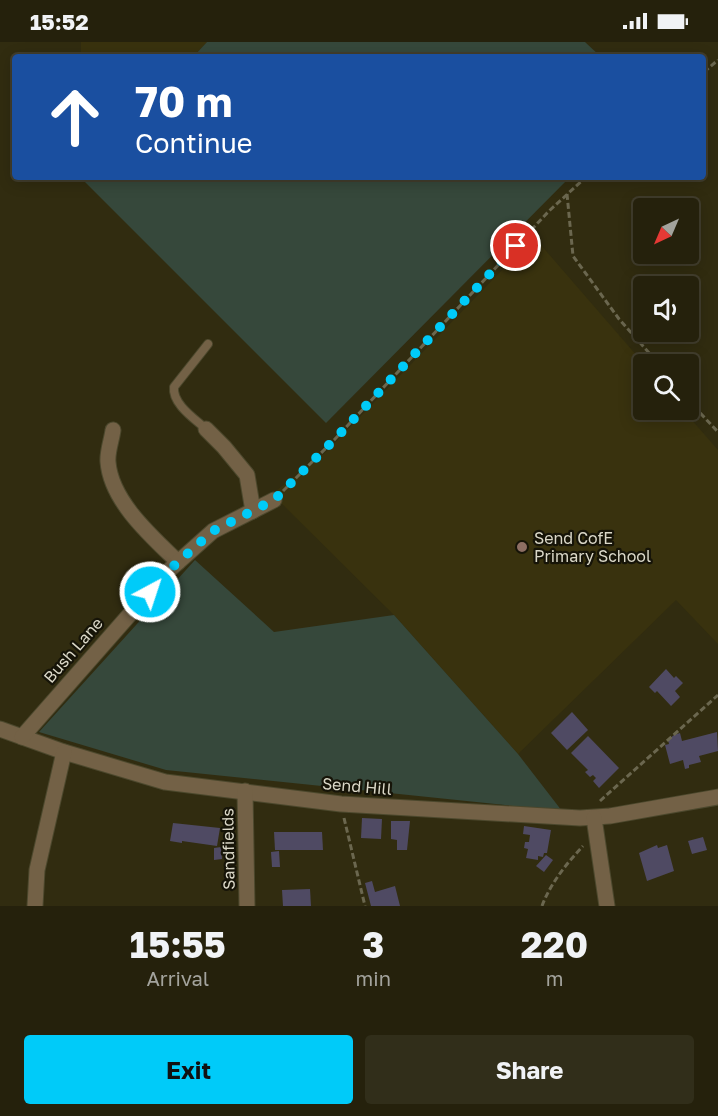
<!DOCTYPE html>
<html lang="en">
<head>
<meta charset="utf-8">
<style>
	body { margin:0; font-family:"Golos Text",sans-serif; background:#312e1a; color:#f1f3f6; height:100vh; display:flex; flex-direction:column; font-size:22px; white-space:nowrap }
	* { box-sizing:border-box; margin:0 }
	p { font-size:20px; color:#a3a39d }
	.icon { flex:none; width:33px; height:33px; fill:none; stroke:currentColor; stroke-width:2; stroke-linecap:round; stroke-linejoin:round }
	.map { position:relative; height:864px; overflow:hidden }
	.sheet { display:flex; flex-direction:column; background:#25210c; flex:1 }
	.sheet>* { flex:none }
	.guide { position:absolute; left:12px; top:12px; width:694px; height:126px; border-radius:6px; box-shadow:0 3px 15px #0003,0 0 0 2px #423e2d; background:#1a4fa0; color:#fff; overflow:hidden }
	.needle { width:39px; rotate:224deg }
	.tools { position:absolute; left:633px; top:156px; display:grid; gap:12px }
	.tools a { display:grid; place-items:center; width:66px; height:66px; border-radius:6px; background:#25210c; box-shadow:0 3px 15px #0003,0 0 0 2px #423e2d; font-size:30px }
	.pin { position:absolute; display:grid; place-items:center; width:51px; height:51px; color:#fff; margin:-26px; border:3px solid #fff; border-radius:50%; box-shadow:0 2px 6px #0007 }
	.me { position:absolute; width:66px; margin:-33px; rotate:40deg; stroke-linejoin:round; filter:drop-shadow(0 0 4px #0008) }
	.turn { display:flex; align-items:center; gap:21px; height:126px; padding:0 24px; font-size:27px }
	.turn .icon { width:78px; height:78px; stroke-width:2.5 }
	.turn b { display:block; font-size:42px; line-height:51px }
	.eta { display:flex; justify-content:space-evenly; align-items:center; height:102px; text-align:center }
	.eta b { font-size:36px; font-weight:700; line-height:42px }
	.button { display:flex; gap:12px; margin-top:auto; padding:12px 24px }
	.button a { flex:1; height:69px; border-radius:6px; background:#00cbf9; color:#111; font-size:24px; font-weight:700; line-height:69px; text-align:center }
	.button a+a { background:#312e1a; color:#f1f3f6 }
	.status { display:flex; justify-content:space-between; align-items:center; height:42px; padding:0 30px; background:#25210c; direction:ltr }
	.status svg { height:16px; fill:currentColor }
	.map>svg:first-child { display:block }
</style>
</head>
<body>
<div class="status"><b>15:52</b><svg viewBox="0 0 49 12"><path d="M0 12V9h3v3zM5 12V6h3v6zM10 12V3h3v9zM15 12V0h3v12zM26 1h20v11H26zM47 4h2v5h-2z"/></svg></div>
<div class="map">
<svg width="718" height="864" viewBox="0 0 718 864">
	<rect width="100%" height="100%" fill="#312c10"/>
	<!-- built -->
	<g fill="#39320e">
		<path d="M81,0H207L193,15H81Z"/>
		<path d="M534,195L644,322V368H683L718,408V602L676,558L518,712L394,573L272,452L327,409Z"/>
	</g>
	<!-- green -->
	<g fill="#36483b">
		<path d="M207,0H585L601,15H193Z"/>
		<path d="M87,135H570L326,381L84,139Z"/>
		<path d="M195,518L274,590L394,573L518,712L562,769L166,728L39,690Z"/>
	</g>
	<!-- building -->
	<g fill="#4f4a63">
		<path d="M666,627L674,636L676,634L683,641L675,649L680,655L671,664L657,649L655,651L649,645Z"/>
		<path d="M572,670L588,688L567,708L551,691Z"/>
		<path d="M717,690L718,709L699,714L701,720L689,723V726L685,727L683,718L670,722L665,703L669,702L668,698L674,693L680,691L682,699Z"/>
		<path d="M588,694L619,726L599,746L593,739L596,736L593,733L590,735L585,730L588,728L571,711Z"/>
		<path d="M362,776L382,777L381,797L361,796Z"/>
		<path d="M391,779H410L407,808H397V798L391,797Z"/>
		<path d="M173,781L220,786L217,804L182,799V801L170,799Z"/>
		<path d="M524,784L551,788L547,811H544L543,815L538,814V818L526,816L528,807L524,806L525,800H529L530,793L523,792Z"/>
		<path d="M274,790H322L323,808H275Z"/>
		<path d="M703,795L707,808L692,812L688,799Z"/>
		<path d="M657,803L658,806L667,803L674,829L647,839L639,811Z"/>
		<path d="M221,805L222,817L214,818V806Z"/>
		<path d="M279,809L280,825H272L271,810Z"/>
		<path d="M546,813L553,818L544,830L536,824Z"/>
		<path d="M372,839L375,850L395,844L400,864H371L365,841Z"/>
		<path d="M310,847L311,864H283L282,848Z"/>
	</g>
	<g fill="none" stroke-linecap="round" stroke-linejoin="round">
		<!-- service casing -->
		<g stroke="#4c482d" stroke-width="10">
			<path id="service" d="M206,387C195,377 172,362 174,345L208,302"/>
		</g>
		<!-- minor casing -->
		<g stroke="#4c482d" stroke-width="17">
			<g id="minor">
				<path d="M206,387L224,405L247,433L253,469"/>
				<path d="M113,388C112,397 107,410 108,420C111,459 151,494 178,520"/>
				<path d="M0,687L64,710L165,740L341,762L580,776L610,774L718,755"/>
				<path d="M22,695L167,530L213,489L274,458"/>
				<path d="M245,749L247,864"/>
				<path d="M594,776L607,864"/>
				<path d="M35,864L37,828L64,710"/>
			</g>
		</g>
		<!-- path -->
		<g stroke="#6b674f" stroke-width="3" stroke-dasharray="6 3" stroke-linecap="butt">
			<path d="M704,30L718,18"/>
			<path d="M567,152L573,214L619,277L659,322"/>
			<path d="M688,358L718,390"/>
			<path d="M283,449L335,397L549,169L586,135"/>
			<path d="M600,759L718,653"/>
			<path d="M344,776L365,864"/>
			<path d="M542,864C550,842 567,821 583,804"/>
		</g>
		<!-- service -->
		<use href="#service" stroke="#736146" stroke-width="8"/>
		<!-- minor -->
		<use href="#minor" stroke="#736146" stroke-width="15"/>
	</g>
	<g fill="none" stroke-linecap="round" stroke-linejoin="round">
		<!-- route -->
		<path stroke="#00cbf9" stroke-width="10" stroke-dasharray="0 18" d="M150,550L167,530L213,489L274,458L335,397L516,204"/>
	</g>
	<!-- markers -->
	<circle fill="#8d6e63" stroke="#161408" stroke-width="2" cx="522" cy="505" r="6"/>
	<g text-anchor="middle" stroke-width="4.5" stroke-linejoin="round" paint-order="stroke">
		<!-- poi labels -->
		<g font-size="16" fill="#dbd8c8" stroke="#161408" text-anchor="start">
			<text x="534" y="502">Send CofE<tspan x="534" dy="18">Primary School</tspan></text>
		</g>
		<!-- street labels -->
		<g font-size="16" fill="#dbd8c8" stroke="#161408">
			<text transform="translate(73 608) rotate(-49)" y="6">Bush Lane</text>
			<text transform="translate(357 744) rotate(5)" y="6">Send Hill</text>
			<text transform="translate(228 807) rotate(-91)" y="6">Sandfields</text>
		</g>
	</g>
</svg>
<div class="tools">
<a><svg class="needle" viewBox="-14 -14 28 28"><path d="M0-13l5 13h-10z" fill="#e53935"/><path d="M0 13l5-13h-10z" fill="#a3a39d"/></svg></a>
<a><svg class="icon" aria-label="sound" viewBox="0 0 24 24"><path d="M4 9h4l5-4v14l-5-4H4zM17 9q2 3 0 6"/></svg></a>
<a><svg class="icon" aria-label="search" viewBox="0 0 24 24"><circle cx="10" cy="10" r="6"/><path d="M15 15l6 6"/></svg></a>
</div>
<div class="pin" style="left:516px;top:204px;background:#d93025"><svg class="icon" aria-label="arrive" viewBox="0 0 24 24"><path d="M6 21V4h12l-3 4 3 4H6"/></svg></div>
<svg class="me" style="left:150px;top:550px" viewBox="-20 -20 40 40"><circle r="17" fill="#00cbf9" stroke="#fff" stroke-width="3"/><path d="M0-11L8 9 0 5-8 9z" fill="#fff"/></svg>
<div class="guide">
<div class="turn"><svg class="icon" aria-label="ahead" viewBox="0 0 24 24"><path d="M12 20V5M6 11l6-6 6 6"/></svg><div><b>70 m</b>Continue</div></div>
</div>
</div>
<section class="sheet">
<div class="eta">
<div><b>15:55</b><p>Arrival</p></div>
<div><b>3</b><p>min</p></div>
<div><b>220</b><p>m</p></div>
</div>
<div class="button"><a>Exit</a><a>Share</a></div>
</section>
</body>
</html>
